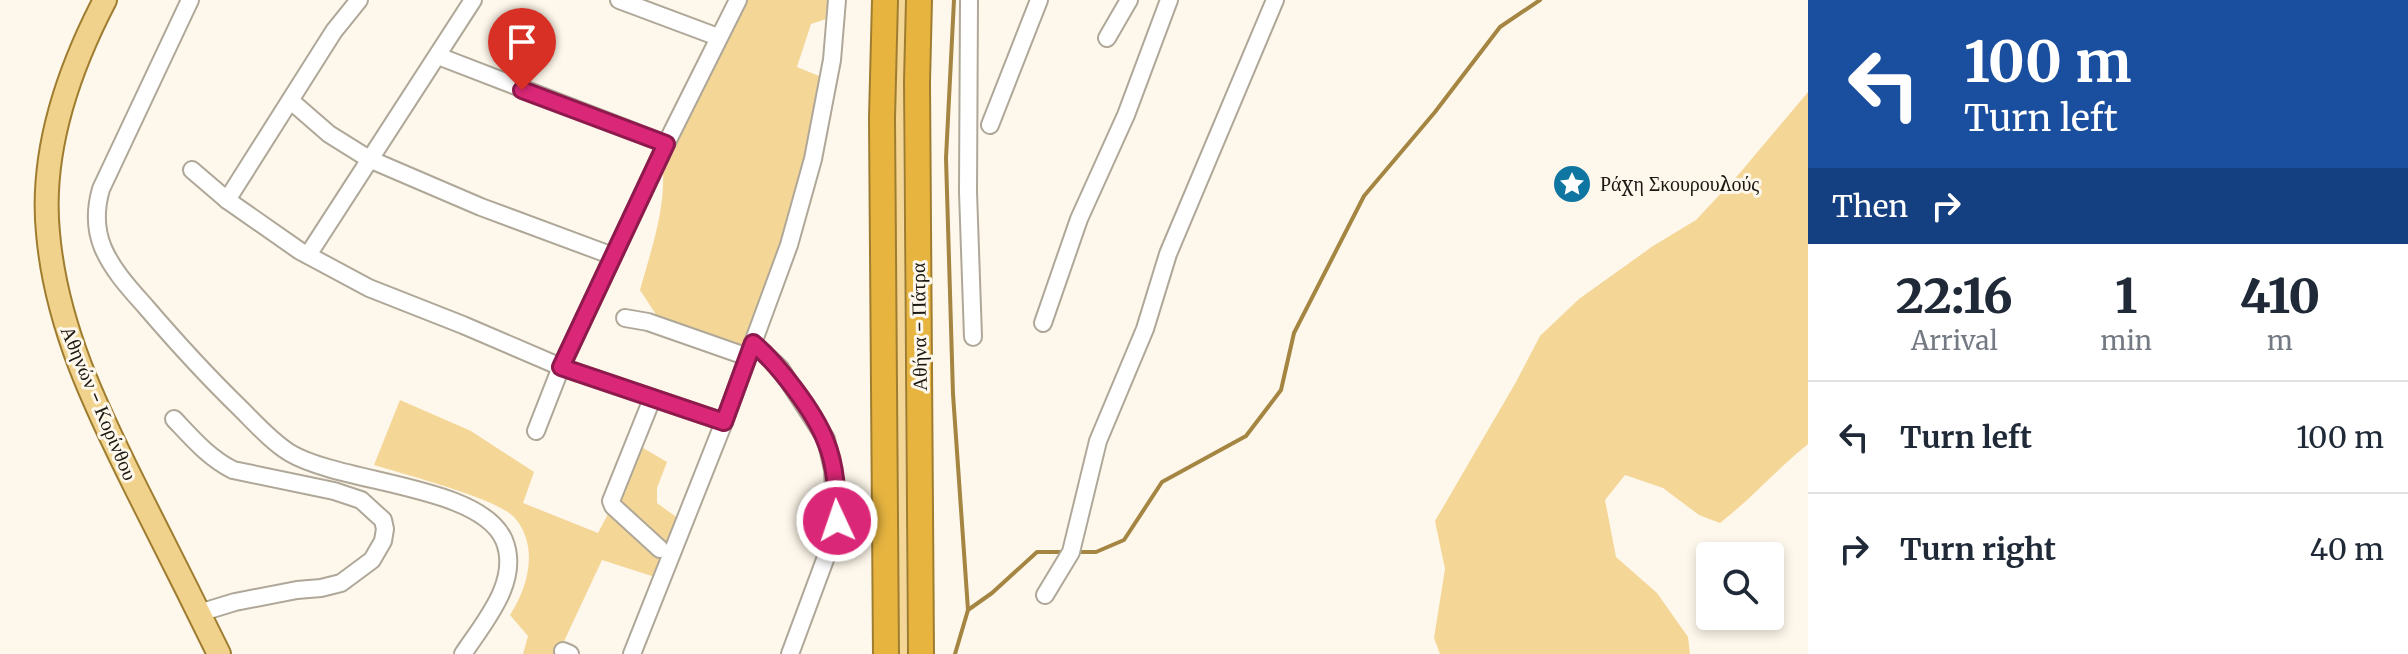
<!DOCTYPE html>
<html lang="en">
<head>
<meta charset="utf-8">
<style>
	body { margin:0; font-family:Merriweather,serif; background:#f6f6f7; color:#1f2937; height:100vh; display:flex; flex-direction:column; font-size:30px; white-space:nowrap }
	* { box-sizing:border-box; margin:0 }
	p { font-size:26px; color:#747a83 }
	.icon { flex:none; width:44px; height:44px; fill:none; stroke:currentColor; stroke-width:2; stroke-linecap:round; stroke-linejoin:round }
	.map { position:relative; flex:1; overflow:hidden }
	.drawer { display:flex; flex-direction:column; background:#fff; width:600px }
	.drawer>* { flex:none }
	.guide { background:#1a4fa0; color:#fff; overflow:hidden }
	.fabs { position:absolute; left:1696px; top:542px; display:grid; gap:16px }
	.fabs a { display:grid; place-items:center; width:88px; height:88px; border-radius:8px; background:#fff; box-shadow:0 4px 12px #0003; font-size:40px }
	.pin { position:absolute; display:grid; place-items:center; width:68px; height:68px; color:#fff; margin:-82px -34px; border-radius:50% 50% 50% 0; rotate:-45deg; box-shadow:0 0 8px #0007 }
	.pin .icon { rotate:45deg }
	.me { position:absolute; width:88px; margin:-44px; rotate:357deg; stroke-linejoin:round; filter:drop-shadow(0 0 6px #0008) }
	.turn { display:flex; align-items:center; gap:28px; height:168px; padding:0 24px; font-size:36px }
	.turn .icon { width:104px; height:104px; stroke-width:2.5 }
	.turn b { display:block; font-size:56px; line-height:68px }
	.then { display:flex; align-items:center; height:76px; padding:0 24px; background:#0003; gap:16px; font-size:30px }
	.eta { display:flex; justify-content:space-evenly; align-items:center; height:136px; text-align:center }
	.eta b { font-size:48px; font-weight:800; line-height:56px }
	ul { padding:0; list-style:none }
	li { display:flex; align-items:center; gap:24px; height:112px; padding:0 24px; border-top:2px solid #e0e1e3 }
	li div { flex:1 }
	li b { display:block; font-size:30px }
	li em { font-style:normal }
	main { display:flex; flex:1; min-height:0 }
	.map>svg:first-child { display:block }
</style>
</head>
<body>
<main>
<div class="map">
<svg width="1808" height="654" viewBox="0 0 1808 654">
	<rect width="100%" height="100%" fill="#fef7eb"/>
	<!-- green -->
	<g fill="#f4d697">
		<path d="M743,0H831L829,18L811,24L797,67L824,78L804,179L774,276L743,349L659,319L640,290C651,250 665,212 663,170Z"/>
		<path d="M898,0H906L903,117L907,654H899L895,82Z"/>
		<path d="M1808,92V444C1777,469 1752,498 1720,523L1699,515L1663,488L1625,475L1605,500L1616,557L1657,593L1688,637L1690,654H1440L1434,638L1445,569L1435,521L1516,382L1540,336L1579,299L1653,246L1696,220L1739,174Z"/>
		<path d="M400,400L471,431L534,472L523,503L598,533L643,448L667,462L657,488V503L679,519L655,577L602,560L558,654H523L528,636L510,615C529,586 539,545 514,517C496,498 403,474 374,465Z"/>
	</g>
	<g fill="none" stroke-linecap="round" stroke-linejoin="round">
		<!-- stream -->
		<g stroke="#a48541" stroke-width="4">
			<path d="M954,0L946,158L953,394L968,610L955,654"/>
			<path d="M1076,552H1096L1124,540L1162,482L1246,436L1281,390L1294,333L1364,196L1435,112L1500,27L1540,0"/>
			<path d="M968,610L992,593L1037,552H1064"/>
		</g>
		<!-- minor casing -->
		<g stroke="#afa899" stroke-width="20">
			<g id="minor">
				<path d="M190,0L101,189C95,210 95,229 103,248C113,271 130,289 146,307C176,342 207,376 241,409C256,424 272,442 290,453C343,484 480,485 504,540C521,581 484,622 463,654"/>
				<path d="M619,0L718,37"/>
				<path d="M969,0L968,192L973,337"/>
				<path d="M1107,38L1129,0"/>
				<path d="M438,56L666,144"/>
				<path d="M291,101L329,134L369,159L481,207L613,256"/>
				<path d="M990,125L1039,0"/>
				<path d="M192,170L227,200L300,251L369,288L463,325L561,367L724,422"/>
				<path d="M227,200L334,31L359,0"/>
				<path d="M308,255L473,0"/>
				<path d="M625,318L648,322L748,357"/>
				<path d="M1043,323L1079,219L1126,115L1169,0"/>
				<path d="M753,343L780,368L826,439L833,470L836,530L790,654"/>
				<path d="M652,399L611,501L613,506L660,549"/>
				<path d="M174,419C192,438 209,458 233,470L334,491L361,500L383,520L385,529L383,541L372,560L341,583L321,588L297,590L235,602L199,613"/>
				<path d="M536,431L561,367L666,144L738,0"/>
				<path d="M1045,595L1071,552L1098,441L1145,329L1168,254L1275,0"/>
				<path d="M563,651L570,654"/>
				<path d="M632,654L724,422L789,245L813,159L832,60L837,0"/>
			</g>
		</g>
		<!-- major casing -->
		<g stroke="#9f7d30" stroke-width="26">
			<path id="major" d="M105,0C68,71 40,152 48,233C56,326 96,408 137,490C165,545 192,599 219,654"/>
		</g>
		<!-- highway casing -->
		<g stroke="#9f7d30" stroke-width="28">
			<g id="highway">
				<path d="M885,0L882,118L886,654"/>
				<path d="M919,0L917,82L921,654"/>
			</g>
		</g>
		<!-- minor -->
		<use href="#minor" stroke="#fff" stroke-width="16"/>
		<!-- major -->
		<use href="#major" stroke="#f0d28c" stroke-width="22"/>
		<!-- highway -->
		<use href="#highway" stroke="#e6b43f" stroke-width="24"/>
	</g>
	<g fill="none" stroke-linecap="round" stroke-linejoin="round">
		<!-- route casing -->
		<g stroke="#8e194d" stroke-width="20">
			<path id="route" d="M522,90L666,144L561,367L724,422L753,343C777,363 815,412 826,442C836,466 837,495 837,521"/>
		</g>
		<!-- route -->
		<use href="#route" stroke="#db2777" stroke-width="14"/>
	</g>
	<!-- icons -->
	<defs>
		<g id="sight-disc" transform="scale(2)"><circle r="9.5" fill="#0f75a1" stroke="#fef7eb"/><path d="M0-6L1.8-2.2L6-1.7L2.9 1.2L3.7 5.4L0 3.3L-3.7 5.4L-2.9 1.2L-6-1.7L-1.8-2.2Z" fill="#fff"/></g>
	</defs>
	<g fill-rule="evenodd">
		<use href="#sight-disc" x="1572" y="184"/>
	</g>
	<g text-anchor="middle" stroke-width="6" stroke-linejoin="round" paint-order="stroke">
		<!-- poi labels -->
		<g font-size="20" fill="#1b1813" stroke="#fef7eb" text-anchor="start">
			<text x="1600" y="191">Ράχη Σκουρουλούς</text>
		</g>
		<!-- street labels -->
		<g font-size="20" fill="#1b1813" stroke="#fef7eb">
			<text transform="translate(919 327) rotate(-91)" y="7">Αθήνα - Πάτρα</text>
			<text transform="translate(99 403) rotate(67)" y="7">Αθηνών - Κορίνθου</text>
		</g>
	</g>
</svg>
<div class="fabs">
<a><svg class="icon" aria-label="search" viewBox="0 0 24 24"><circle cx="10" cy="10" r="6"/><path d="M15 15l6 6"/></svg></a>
</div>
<div class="pin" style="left:522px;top:90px;background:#d93025"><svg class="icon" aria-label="arrive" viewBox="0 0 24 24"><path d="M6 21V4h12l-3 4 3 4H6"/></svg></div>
<svg class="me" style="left:837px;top:521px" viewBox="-20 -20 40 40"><circle r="17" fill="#db2777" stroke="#fff" stroke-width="3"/><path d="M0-11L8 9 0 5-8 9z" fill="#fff"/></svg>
</div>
<section class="drawer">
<div class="guide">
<div class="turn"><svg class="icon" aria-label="left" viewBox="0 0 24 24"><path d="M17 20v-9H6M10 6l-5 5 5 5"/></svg><div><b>100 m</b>Turn left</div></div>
<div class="then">Then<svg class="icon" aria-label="right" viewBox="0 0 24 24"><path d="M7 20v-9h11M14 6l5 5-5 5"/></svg></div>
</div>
<div class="eta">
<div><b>22:16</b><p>Arrival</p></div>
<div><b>1</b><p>min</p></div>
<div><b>410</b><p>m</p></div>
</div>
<ul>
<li><svg class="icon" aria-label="left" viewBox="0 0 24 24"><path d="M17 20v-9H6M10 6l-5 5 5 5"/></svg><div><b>Turn left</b></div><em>100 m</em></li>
<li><svg class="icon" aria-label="right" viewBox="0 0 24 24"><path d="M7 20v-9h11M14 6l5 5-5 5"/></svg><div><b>Turn right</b></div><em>40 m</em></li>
</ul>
</section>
</main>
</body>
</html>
